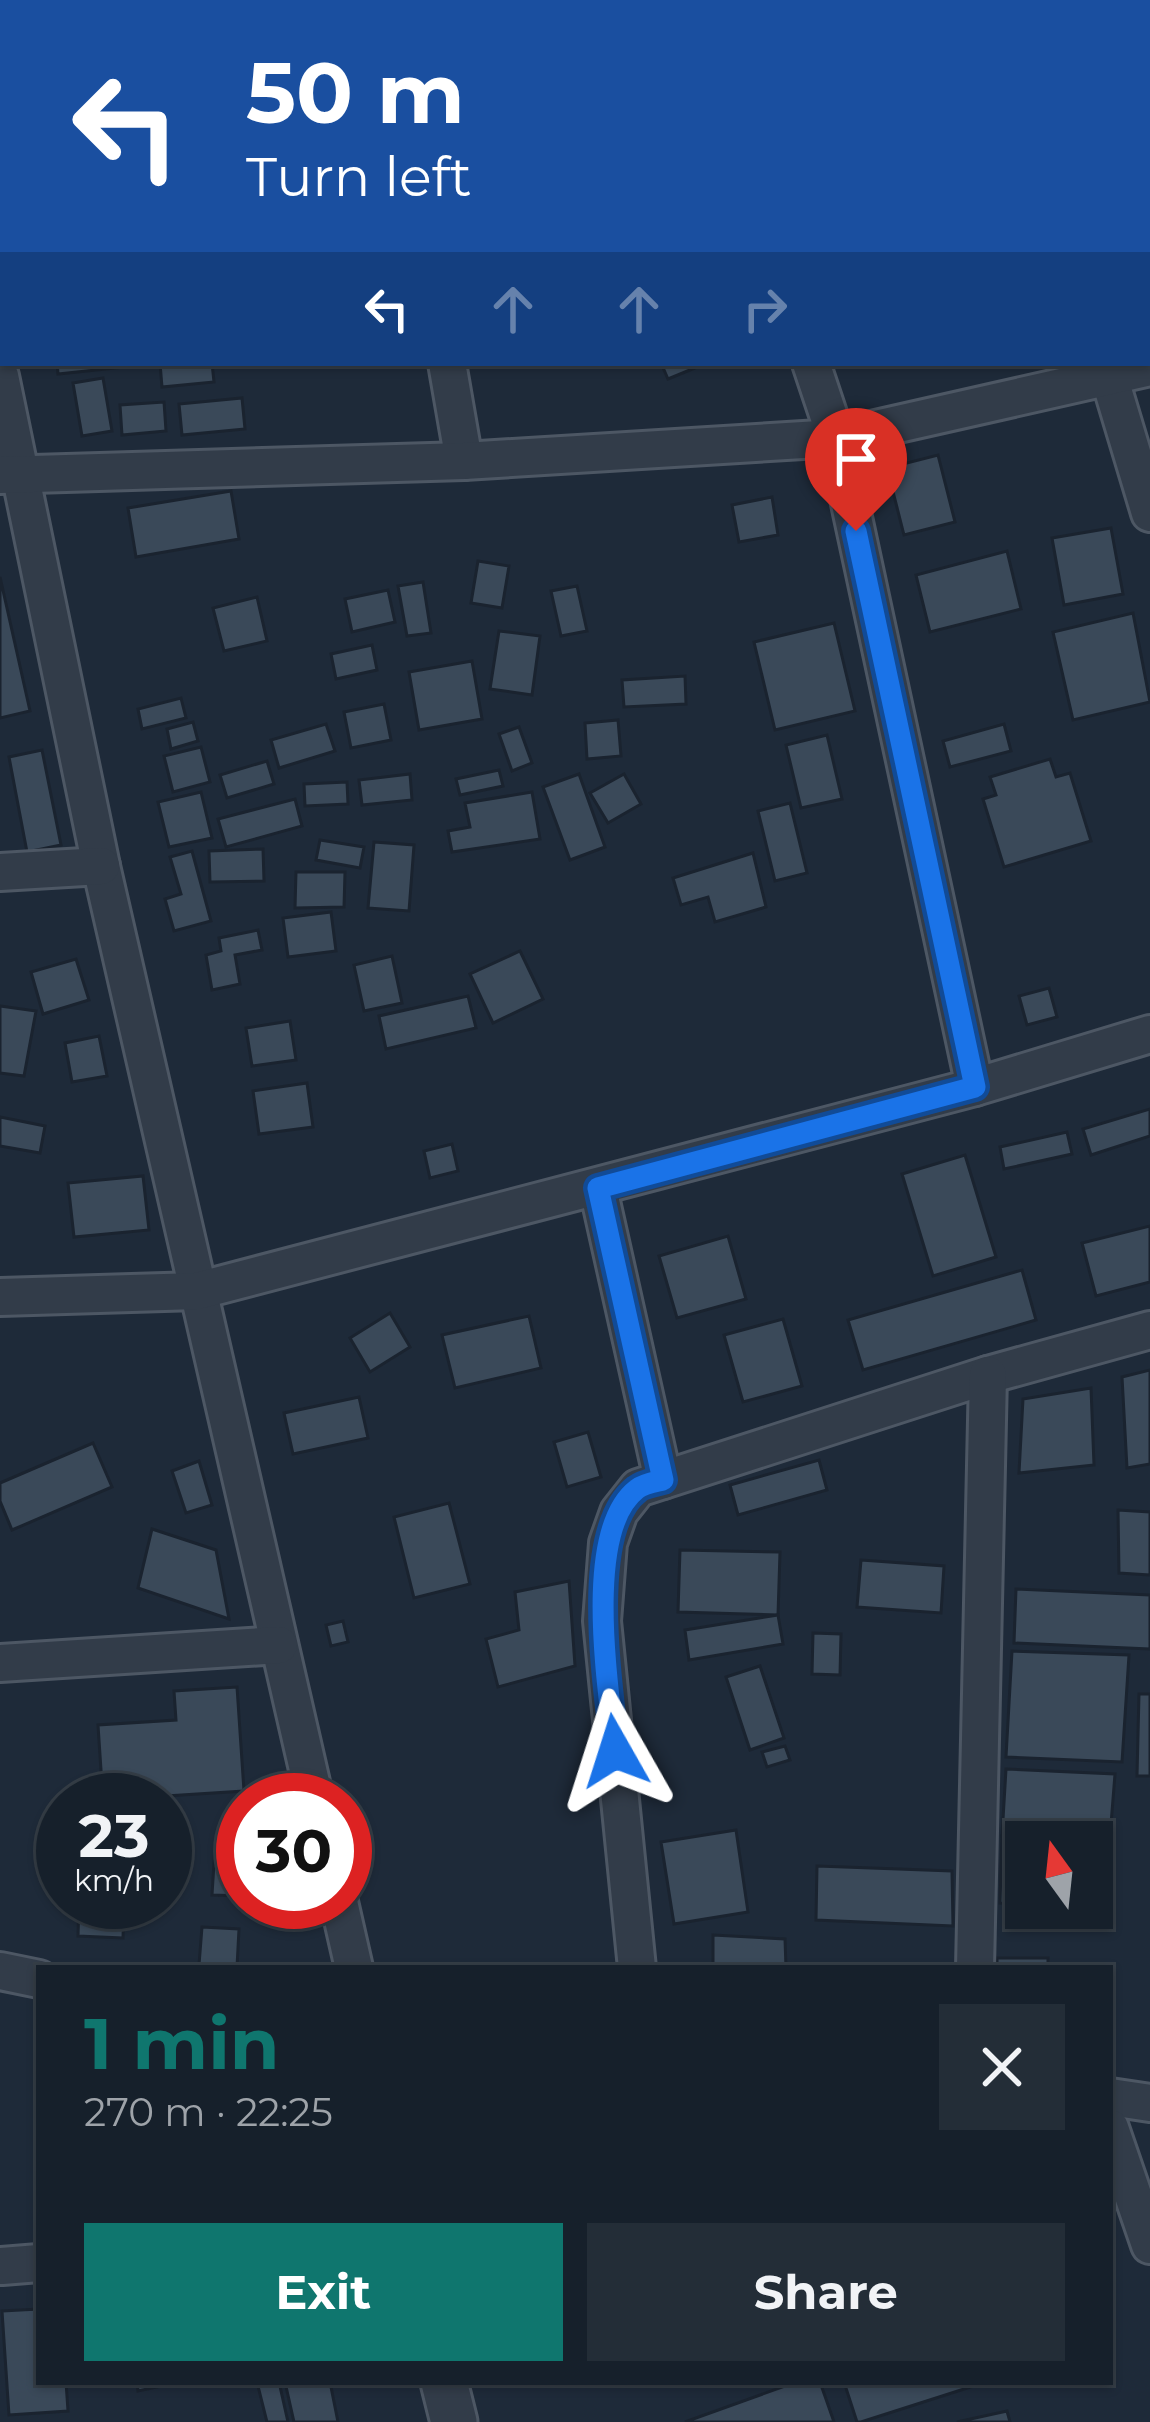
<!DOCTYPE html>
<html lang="en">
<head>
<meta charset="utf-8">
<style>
	body { margin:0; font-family:Montserrat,sans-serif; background:#232d37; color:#f1f3f6; height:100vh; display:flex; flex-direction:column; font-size:45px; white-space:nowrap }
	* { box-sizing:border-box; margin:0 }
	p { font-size:39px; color:#9ea3a9 }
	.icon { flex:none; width:66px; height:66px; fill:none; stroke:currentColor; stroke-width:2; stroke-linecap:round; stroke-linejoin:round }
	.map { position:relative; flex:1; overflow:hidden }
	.drawer { position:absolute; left:36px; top:1965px; width:1077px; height:420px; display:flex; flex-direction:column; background:#16202b; border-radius:0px; box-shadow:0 3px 9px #0004,0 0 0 3px #353e47 }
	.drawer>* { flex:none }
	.banner { position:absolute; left:0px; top:0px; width:1152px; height:366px; box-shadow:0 3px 9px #0004,0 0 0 3px #353e47; background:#1a4fa0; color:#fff; overflow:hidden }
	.needle { width:78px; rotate:345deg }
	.tools { position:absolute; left:1005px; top:1821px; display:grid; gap:24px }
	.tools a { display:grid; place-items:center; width:108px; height:108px; border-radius:0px; background:#16202b; box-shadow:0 3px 9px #0004,0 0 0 3px #353e47; font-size:60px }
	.speed { position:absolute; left:36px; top:1773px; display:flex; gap:24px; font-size:60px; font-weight:700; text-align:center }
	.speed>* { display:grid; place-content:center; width:156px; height:156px; border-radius:50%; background:#16202b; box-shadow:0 3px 9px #0004,0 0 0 3px #353e47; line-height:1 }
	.speed small { font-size:30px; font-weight:400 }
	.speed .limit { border:18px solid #d22; background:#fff; color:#111 }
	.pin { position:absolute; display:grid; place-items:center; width:102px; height:102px; color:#fff; margin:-123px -51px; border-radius:50% 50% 50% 0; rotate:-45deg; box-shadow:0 0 12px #0007 }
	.pin .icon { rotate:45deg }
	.me { position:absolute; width:132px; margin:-66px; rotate:354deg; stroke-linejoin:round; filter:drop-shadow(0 0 9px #0008) }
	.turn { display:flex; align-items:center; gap:42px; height:252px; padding:0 48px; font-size:54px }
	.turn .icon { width:156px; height:156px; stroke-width:2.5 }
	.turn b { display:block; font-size:84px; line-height:102px }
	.lanes { display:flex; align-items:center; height:114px; padding:0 48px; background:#0003; justify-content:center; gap:60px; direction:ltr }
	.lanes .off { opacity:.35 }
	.round { display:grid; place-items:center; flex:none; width:126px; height:126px; border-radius:0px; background:#232d37 }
	.overview { display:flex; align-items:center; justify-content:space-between; height:204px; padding:0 48px }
	h1 { font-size:72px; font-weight:700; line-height:90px; color:#0f766e }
	.cta { display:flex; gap:24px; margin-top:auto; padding:24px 48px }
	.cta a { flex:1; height:138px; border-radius:0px; background:#0f766e; color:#fff; font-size:48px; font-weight:700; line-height:138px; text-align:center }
	.cta a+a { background:#232d37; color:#f1f3f6 }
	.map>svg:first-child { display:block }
</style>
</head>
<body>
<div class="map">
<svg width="1150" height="2422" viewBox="0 0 1150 2422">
	<rect width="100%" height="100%" fill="#1e2a39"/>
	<!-- building -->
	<g fill="#3a4959" stroke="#1a232f" stroke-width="3">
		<path d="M57,363H153V364L58,374Z"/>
		<path d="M160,363H212L214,382L162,387Z"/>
		<path d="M661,363H707L668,379Z"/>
		<path d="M1004,363H1062V369Z"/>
		<path d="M103,378L112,431L82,436L73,383Z"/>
		<path d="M242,398L245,429L182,435L179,404Z"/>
		<path d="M164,402L166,431L122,435L120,405Z"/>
		<path d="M938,455L955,522L904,535L887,468Z"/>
		<path d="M231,491L239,539L136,557L128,508Z"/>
		<path d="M772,497L778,535L739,542L732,505Z"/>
		<path d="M1111,528L1123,594L1064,605L1052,538Z"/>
		<path d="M1007,551L1021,609L930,632L916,575Z"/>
		<path d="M478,561L509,566L502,608L471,603Z"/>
		<path d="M0,577L30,711L0,718Z"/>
		<path d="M423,582L431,633L407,636L398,586Z"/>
		<path d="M577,586L587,631L561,636L551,591Z"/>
		<path d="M388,590L395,622L352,632L345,599Z"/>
		<path d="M257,597L267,641L224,651L213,608Z"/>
		<path d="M1133,613L1150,702L1073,720L1053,632Z"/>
		<path d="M834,623L855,711L775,730L754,642Z"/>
		<path d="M499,631L540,636L532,695L490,689Z"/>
		<path d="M372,645L377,670L336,679L331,654Z"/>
		<path d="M472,661L482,719L419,730L409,672Z"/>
		<path d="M685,676L686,704L624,707L622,680Z"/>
		<path d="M181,698L186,718L142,729L138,709Z"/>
		<path d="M384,704L391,740L351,748L344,712Z"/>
		<path d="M618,720L621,756L587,759L585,723Z"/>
		<path d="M193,722L198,741L171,749L167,729Z"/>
		<path d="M326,724L335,751L279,768L271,740Z"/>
		<path d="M1004,724L1011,751L950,767L943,741Z"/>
		<path d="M519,727L532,763L512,771L499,734Z"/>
		<path d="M827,735L842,799L801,808L786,745Z"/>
		<path d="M201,747L210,782L173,792L164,756Z"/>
		<path d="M42,750L61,845L27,852L9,757Z"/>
		<path d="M1050,759L1056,777L1070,773L1091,841L1004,867L983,799L996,795L990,777Z"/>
		<path d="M267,761L274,784L227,798L220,775Z"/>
		<path d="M499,770L503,786L460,795L456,779Z"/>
		<path d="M410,774L412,800L362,805L359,780Z"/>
		<path d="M579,774L605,847L570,860L543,787Z"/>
		<path d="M624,774L641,804L608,823L590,793Z"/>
		<path d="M347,782L348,804L305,806L304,784Z"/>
		<path d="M201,792L212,838L169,847L158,802Z"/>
		<path d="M532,792L540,839L452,852L448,831L470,827L465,803Z"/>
		<path d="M295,799L302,826L226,847L218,819Z"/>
		<path d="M790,803L807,873L775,881L758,811Z"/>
		<path d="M320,840L364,847L360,868L316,860Z"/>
		<path d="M374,842L414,845L409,911L368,908Z"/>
		<path d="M263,849L264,881L210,882L209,851Z"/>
		<path d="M192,851L211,921L174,931L165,899L181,894L170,857Z"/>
		<path d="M753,853L766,907L715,922L708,897L681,905L673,878Z"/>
		<path d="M296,872H345L344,907L295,908Z"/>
		<path d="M331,912L336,951L288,957L283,918Z"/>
		<path d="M258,930L262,950L235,955L240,984L212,990L206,955L221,951L219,938Z"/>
		<path d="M520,951L543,999L493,1023L470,974Z"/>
		<path d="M392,956L402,1003L364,1011L354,965Z"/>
		<path d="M76,959L89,1000L43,1014L31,972Z"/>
		<path d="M1049,988L1057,1017L1027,1025L1019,996Z"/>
		<path d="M468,996L476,1028L386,1049L379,1016Z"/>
		<path d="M0,1006L36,1011L24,1076L0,1073Z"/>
		<path d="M290,1021L296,1060L252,1066L246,1028Z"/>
		<path d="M99,1036L107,1076L72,1082L65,1043Z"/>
		<path d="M307,1083L313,1127L259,1134L253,1091Z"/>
		<path d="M1150,1109V1136L1091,1155L1083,1129Z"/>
		<path d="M0,1117L45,1126L40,1153L0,1146Z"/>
		<path d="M1067,1132L1072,1154L1004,1169L1000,1147Z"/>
		<path d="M452,1144L458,1171L430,1178L424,1151Z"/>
		<path d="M965,1155L996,1257L933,1276L902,1174Z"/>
		<path d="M143,1176L149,1230L74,1237L68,1183Z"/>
		<path d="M1150,1226V1282L1096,1296L1082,1243Z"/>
		<path d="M728,1236L746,1299L677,1318L659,1256Z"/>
		<path d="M1022,1270L1036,1320L863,1370L848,1320Z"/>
		<path d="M390,1313L410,1347L370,1372L350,1338Z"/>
		<path d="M529,1316L541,1368L455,1388L442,1335Z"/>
		<path d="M783,1319L802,1386L743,1402L724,1335Z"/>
		<path d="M1150,1370V1464L1127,1468L1122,1377Z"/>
		<path d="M1091,1388L1094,1465L1019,1473L1023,1399Z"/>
		<path d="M359,1397L368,1438L293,1454L284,1413Z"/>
		<path d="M588,1432L601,1477L567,1487L554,1442Z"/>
		<path d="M93,1443L112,1487L12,1530L0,1501V1483Z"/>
		<path d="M819,1460L827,1490L738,1515L730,1485Z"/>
		<path d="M199,1461L212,1505L186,1513L172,1471Z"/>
		<path d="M449,1503L470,1584L414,1598L394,1517Z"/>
		<path d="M1118,1510L1150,1512V1575L1119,1573Z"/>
		<path d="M152,1529L216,1550L229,1619L138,1588Z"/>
		<path d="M680,1550L780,1552L778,1615L678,1612Z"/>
		<path d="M861,1560L944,1566L941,1613L857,1607Z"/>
		<path d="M569,1581L575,1666L498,1687L486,1639L519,1630L515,1592Z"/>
		<path d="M1016,1589L1150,1595V1649L1014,1643Z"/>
		<path d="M778,1615L783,1644L689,1660L685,1630Z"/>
		<path d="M343,1621L348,1642L331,1646L326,1625Z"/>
		<path d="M813,1633L841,1634L840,1675L812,1674Z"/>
		<path d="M1012,1651L1129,1655L1122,1762L1006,1757Z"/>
		<path d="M760,1666L784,1738L750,1750L726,1677Z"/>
		<path d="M237,1687L244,1791L103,1800L98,1725L176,1720L174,1691Z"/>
		<path d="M1139,1694H1150V1776H1137Z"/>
		<path d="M785,1746L790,1760L767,1767L762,1752Z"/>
		<path d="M1006,1769L1115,1774L1110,1837L1002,1836Z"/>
		<path d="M736,1830L748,1912L674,1924L661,1842Z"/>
		<path d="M1002,1836L1110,1837L1109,1905H1092V1842H1026V1904L1000,1903Z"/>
		<path d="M215,1847L243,1848V1896L212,1895Z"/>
		<path d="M817,1866L952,1871L953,1926L816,1920Z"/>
		<path d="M79,1902H124L123,1938L78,1936Z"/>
		<path d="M202,1927L239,1929L237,1967L199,1965Z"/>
		<path d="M713,1935L785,1939L786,1968H713Z"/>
		<rect x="997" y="1958" width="51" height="10"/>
		<path d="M39,2309V2382H66L68,2411L9,2415L2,2311Z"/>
		<path d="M137,2382H180L138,2391Z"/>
		<path d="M257,2382H279L288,2422H267Z"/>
		<path d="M285,2382H330L338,2422H294Z"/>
		<path d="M796,2382H820L834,2422H685Z"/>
		<path d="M844,2382H986L861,2422H857Z"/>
		<path d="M1007,2411L1010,2422H957Z"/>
	</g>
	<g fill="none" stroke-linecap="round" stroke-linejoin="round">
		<!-- minor casing -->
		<g stroke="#4d5764" stroke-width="42">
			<g id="minor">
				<path d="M376,0L377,3"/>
				<path d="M685,0L686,3"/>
				<path d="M1006,0L1007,3"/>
				<path d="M447,363L464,461"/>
				<path d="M811,363L836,438L975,1087"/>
				<path d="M1105,363L1150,513"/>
				<path d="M0,376L101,866L315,1800"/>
				<path d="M0,475L464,461L836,438L1150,367"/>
				<path d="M0,872L101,866"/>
				<path d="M598,1188L663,1480"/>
				<path d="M0,1297L197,1291L975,1087L1150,1034"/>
				<path d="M0,1663L279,1645"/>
				<path d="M339,1902L354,1968"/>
				<path d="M637,1968L602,1621L608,1543L619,1512L638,1488L988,1375L1150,1330"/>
				<path d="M975,1968L988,1375"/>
				<path d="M0,1971L39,1979"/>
				<path d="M1110,2097L1150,2103"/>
				<path d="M1110,2128L1150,2245"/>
				<path d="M2,2266L39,2263"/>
			</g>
		</g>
		<!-- tertiary casing -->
		<g stroke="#4d5764" stroke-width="51">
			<path id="tertiary" d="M444,2382L454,2422"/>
		</g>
		<!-- minor -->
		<use href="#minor" stroke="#323c49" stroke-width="36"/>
		<!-- tertiary -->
		<use href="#tertiary" stroke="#323c49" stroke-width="45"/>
	</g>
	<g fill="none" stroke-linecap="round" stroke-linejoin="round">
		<!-- route casing -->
		<g stroke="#114b97" stroke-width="30">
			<path id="route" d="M615,1751C609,1690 582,1531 637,1489C643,1484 655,1482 663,1480L598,1188L975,1087L856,531"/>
		</g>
		<!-- route -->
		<use href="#route" stroke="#1a73e8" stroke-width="21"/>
	</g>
</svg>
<div class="tools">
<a><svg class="needle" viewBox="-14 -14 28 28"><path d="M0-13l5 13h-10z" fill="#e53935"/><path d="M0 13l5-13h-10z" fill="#9ea3a9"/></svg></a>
</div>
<div class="speed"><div>23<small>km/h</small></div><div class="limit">30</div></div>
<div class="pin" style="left:856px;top:531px;background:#d93025"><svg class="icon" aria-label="arrive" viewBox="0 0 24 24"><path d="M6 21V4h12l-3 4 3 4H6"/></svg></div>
<svg class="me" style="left:615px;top:1751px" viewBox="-20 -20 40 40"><path d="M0-17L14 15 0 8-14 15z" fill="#1a73e8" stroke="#fff" stroke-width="4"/></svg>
<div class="banner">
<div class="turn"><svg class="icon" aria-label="left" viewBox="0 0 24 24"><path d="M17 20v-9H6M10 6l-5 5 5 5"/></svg><div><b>50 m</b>Turn left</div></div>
<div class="lanes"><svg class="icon" aria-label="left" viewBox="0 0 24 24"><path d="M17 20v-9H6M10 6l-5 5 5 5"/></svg><svg class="icon off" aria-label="ahead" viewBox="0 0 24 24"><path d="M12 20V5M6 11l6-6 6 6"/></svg><svg class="icon off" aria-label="ahead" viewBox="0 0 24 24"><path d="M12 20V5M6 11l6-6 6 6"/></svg><svg class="icon off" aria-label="right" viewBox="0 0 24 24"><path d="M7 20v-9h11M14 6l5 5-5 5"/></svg></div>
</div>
<section class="drawer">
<div class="overview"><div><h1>1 min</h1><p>270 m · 22:25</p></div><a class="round"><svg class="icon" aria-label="close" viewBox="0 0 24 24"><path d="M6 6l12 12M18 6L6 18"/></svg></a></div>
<div class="cta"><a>Exit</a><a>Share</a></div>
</section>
</div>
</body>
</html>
